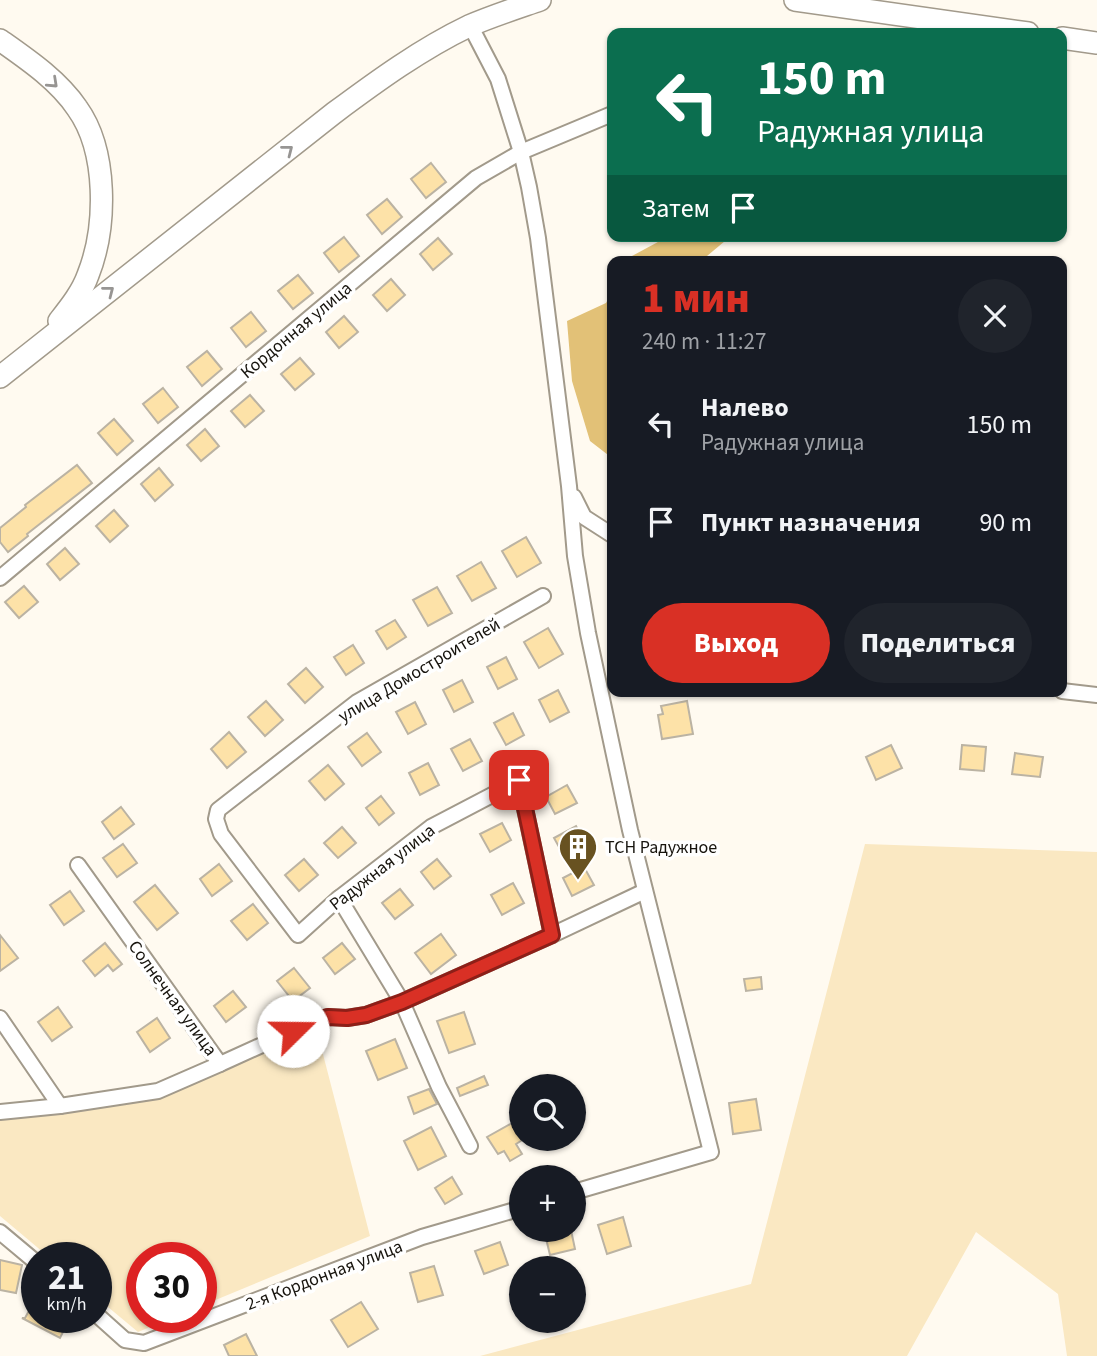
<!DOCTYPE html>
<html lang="ru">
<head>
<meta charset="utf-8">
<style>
	body { margin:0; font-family:"Source Sans 3",sans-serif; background:#20242c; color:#f1f3f6; height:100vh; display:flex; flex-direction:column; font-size:26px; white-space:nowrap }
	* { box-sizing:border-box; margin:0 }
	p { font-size:23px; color:#9ea1a6 }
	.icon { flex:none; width:38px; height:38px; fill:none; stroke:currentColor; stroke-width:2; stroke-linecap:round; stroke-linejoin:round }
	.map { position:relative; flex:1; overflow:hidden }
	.sheet { position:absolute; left:607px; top:256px; width:460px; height:441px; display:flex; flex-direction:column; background:#171b24; border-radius:14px; box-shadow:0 2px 5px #0004 }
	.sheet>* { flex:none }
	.top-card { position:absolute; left:607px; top:28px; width:460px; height:214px; border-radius:14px; box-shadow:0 2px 5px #0004; background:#0b6e4f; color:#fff; overflow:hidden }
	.controls { position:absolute; left:509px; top:1074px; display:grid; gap:14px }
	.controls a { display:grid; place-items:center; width:77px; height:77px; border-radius:50%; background:#171b24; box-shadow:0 2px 5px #0004; font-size:35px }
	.speed { position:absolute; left:21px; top:1242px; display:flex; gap:14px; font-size:35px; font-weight:700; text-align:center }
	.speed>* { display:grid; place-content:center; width:91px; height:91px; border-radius:50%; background:#171b24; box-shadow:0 2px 5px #0004; line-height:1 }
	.speed small { font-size:18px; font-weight:400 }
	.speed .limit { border:10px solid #d22; background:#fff; color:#111 }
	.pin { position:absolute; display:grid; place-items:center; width:60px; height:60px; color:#fff; margin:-30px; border-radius:14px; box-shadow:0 4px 10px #0006 }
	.me { position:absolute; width:77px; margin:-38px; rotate:68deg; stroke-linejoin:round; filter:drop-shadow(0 0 5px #0008) }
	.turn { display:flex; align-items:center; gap:24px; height:147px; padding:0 35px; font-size:32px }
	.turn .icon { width:91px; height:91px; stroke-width:2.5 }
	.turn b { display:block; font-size:49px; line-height:60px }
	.then { display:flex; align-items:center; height:66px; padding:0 35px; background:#0003; gap:14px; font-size:26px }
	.round { display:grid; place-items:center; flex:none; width:74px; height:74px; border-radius:37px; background:#20242c }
	.overview { display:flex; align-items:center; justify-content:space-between; height:119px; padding:0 35px }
	h1 { font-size:42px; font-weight:800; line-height:52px; color:#d93025 }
	.button { display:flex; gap:14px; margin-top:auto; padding:14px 35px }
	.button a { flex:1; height:80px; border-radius:42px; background:#d93025; color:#fff; font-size:28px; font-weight:800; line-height:80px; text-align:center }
	.button a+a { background:#20242c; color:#f1f3f6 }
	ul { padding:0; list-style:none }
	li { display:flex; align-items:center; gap:21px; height:98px; padding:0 35px }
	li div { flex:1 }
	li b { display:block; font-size:26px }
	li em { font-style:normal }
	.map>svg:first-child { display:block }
</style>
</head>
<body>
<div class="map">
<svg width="1097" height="1356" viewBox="0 0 1097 1356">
	<rect width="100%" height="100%" fill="#fffaf0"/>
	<!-- green -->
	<g fill="#fae8c2">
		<path d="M865,844L1097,852V1356H1067L1058,1294L976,1232L907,1356H480L751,1284Z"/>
		<path d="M317,1031L370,1236L201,1306V1258H142V1318H172L138,1332L96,1297V1258H50L0,1216V1119L159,1097Z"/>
	</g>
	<!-- water -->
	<g fill="#e2c177">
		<path d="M669,236H731L701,261H630L632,256Z"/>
		<path d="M612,291V458L590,441L572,381L567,321L606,303Z"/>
	</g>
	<!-- building -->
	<g fill="#fde2a8" stroke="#bbb3a3" stroke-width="2">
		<path d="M431,163L446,182L426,198L411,179Z"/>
		<path d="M387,199L402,217L382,234L367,215Z"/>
		<path d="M344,237L359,256L339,272L324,253Z"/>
		<path d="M438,238L452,254L433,270L420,254Z"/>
		<path d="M298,275L313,293L293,309L278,291Z"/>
		<path d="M391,279L405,295L387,311L373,295Z"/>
		<path d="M251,312L266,331L246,347L231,328Z"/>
		<path d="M344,316L358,332L339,348L326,332Z"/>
		<path d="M207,351L222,369L202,386L187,367Z"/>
		<path d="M300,358L314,374L295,390L281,374Z"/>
		<path d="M163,388L178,407L158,423L143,404Z"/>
		<path d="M250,395L264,411L245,427L231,411Z"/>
		<path d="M114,419L133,441L117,455L98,433Z"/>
		<path d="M205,429L219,446L201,461L187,445Z"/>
		<path d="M77,465L92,483L27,534L28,536L8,552L0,542V528L26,507L25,505Z"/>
		<path d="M159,468L173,485L155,501L141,484Z"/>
		<path d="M114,510L128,526L110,542L96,526Z"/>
		<path d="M526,537L541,563L517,577L502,551Z"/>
		<path d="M65,548L79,564L60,580L47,564Z"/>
		<path d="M481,562L496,588L472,601L457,576Z"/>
		<path d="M24,586L38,602L19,618L5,602Z"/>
		<path d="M437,587L452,613L428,626L413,600Z"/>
		<path d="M395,620L406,637L387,649L376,631Z"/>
		<path d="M548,628L563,654L539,668L524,642Z"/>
		<path d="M353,645L364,663L346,675L334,657Z"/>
		<path d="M506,657L517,679L498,689L487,667Z"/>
		<path d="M306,668L323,687L305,703L288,684Z"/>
		<path d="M462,680L473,702L454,712L443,690Z"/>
		<path d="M558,690L569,712L550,722L539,700Z"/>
		<path d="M266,701L283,720L265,736L248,717Z"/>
		<path d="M687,701L693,734L662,739L658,715L663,714L661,706Z"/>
		<path d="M415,702L426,724L408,734L396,712Z"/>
		<path d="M513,713L524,735L506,745L494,723Z"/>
		<path d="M229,732L246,752L227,768L211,749Z"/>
		<path d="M367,733L381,752L362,766L348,747Z"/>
		<path d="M470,739L482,761L463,771L451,749Z"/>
		<path d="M891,745L902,768L876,780L866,757Z"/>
		<path d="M962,745L986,747L984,771L960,769Z"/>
		<path d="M1015,753L1043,757L1040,777L1012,774Z"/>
		<path d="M428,763L439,785L420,795L409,773Z"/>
		<path d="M328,765L344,784L325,800L309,781Z"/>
		<path d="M567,785L577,803L555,814L546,797Z"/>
		<path d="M381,796L394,813L379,825L366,808Z"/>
		<path d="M121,807L134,824L114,839L102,822Z"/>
		<path d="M502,823L511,840L490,852L480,834Z"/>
		<path d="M576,826L585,844L564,856L554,838Z"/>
		<path d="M342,827L356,843L338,858L324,843Z"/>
		<path d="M123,844L137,863L117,877L103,858Z"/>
		<path d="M304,859L318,875L299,891L285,875Z"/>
		<path d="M437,859L451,876L434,889L421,872Z"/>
		<path d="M219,864L232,881L212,896L200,879Z"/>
		<path d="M584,867L594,885L572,896L563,878Z"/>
		<path d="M513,883L524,903L502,915L491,895Z"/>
		<path d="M155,885L178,913L157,930L134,902Z"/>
		<path d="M400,889L413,905L395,919L382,903Z"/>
		<path d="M70,891L84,911L64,925L50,905Z"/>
		<path d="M253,904L268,923L247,940L231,921Z"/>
		<path d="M441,934L456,955L431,974L415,953Z"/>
		<path d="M0,935L18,958L0,971Z"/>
		<path d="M105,943L122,964L113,971L108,965L95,976L83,961Z"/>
		<path d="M342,943L355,959L335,974L323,958Z"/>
		<path d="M294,968L310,988L293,1001L277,981Z"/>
		<path d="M761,977L762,989L746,991L744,979Z"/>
		<path d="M233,991L246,1007L226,1022L214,1006Z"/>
		<path d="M58,1007L72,1027L52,1041L38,1022Z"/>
		<path d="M464,1012L475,1044L449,1053L437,1021Z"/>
		<path d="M157,1018L170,1038L150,1052L137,1032Z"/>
		<path d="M395,1039L407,1068L378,1080L366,1051Z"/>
		<path d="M484,1076L488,1085L460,1096L457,1088Z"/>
		<path d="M429,1089L437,1104L414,1114L408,1097Z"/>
		<path d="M756,1099L761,1130L733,1134L729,1103Z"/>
		<path d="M514,1122L522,1135V1139H524L516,1144L522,1154L510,1161L504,1151L498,1154L487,1137Z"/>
		<path d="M431,1127L446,1156L418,1170L404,1141Z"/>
		<path d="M452,1177L462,1194L445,1204L435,1188Z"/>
		<path d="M623,1217L631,1246L607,1254L598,1225Z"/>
		<path d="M544,1230H571L575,1249L550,1255Z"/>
		<path d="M500,1242L508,1265L484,1274L475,1251Z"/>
		<path d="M0,1260L22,1265L16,1293L0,1290Z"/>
		<path d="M434,1266L443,1295L418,1302L410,1273Z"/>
		<path d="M37,1296V1318H70L60,1338L22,1318H25Z"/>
		<path d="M361,1302L378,1329L348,1347L331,1320Z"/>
		<path d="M246,1334L257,1356H229L224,1345Z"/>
	</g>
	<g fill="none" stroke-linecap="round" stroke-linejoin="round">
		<!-- street casing -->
		<g stroke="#a29a8b" stroke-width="18">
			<g id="street">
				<path d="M470,25L498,79L521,152L529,187L538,238L569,486L575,556L588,633L630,830L711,1152L574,1192"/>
				<path d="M574,497L584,517L612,535"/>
				<path d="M0,578L476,178L521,152L612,114"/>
				<path d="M543,596L357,702L218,810L216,819L221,834L298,935L339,898L431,827L519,781L552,935"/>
				<path d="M1062,691L1097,695"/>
				<path d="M339,898L402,1002L439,1087L470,1146"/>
				<path d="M0,1018L60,1106"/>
				<path d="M220,1064L317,1020L329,1017L347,1018L366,1015L402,1002L552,935L645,891"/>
				<path d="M0,1112L60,1106L158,1091L220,1064L78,865"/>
				<path d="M0,1232L37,1263"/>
				<path d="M96,1314L125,1340L144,1343L422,1237L522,1208"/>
			</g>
		</g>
		<!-- primary casing -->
		<g stroke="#a29a8b" stroke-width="24">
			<g id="primary">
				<path d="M795,0L1028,33"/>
				<path d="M1062,38L1097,43"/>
				<path d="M0,40C27,59 58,80 77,108C108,151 107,227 88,275C82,292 70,307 59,321"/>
				<path d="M0,377L334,113C377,81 421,49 469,26C492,16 517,8 540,0"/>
			</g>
		</g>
		<!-- street -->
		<use href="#street" stroke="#fff" stroke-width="14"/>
		<!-- primary -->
		<use href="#primary" stroke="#fff" stroke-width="21"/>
	</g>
	<!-- one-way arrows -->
	<defs><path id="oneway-chevron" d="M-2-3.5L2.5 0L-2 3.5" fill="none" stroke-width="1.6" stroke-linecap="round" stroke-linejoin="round" transform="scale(1.75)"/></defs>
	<g stroke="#979593">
		<use href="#oneway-chevron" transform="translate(53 83) rotate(43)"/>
		<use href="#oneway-chevron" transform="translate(288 150) rotate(-38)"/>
		<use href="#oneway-chevron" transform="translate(109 291) rotate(-38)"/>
	</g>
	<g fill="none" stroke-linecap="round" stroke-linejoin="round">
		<!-- route casing -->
		<g stroke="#8d1f18" stroke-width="18">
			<path id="route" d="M293,1031L317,1020L328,1017L347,1018L366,1015L402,1002L552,935L519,780"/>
		</g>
		<!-- route -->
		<use href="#route" stroke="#d93025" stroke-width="12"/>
	</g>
	<!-- icons -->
	<defs>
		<g id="building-pin" transform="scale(2.0125)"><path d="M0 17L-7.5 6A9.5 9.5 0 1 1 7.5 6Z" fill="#685221" stroke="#fff"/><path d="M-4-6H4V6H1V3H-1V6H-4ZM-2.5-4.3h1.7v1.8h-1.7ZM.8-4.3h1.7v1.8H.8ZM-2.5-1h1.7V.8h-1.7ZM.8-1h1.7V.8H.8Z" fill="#fff"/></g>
	</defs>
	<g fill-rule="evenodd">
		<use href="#building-pin" x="578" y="847"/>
	</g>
	<g text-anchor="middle" stroke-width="7" stroke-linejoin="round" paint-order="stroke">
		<!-- street labels -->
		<g font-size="18" fill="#17140e" stroke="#fff">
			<text transform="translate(296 330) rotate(-40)" y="6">Кордонная улица</text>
			<text transform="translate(419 670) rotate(-31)" y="6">улица Домостроителей</text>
			<text transform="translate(382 867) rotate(-38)" y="6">Радужная улица</text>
			<text transform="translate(173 998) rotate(54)" y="6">Солнечная улица</text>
			<text transform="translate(324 1275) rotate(-21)" y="6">2-я Кордонная улица</text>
		</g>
		<!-- poi labels -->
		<g font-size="18" fill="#17140e" stroke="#fff" text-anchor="start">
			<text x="605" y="853">ТСН Радужное</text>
		</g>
	</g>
</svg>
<div class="controls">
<a><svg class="icon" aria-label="search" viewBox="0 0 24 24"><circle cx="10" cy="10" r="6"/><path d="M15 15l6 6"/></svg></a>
<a>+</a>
<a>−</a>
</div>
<div class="speed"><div>21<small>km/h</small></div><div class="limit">30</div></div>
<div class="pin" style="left:519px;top:780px;background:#d93025"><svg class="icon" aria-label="arrive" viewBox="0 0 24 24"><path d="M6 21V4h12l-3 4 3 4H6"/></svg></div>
<svg class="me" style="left:293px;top:1031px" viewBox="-20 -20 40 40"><circle r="19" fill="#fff"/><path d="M0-13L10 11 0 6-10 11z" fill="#d93025"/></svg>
<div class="top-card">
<div class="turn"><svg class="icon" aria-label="left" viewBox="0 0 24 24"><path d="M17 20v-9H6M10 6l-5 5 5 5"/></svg><div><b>150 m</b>Радужная улица</div></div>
<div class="then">Затем<svg class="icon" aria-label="arrive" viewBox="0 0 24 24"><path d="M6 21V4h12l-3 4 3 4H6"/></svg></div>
</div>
<section class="sheet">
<div class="overview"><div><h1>1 мин</h1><p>240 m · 11:27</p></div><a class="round"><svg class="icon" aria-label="close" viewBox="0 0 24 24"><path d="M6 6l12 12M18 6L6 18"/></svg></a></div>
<ul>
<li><svg class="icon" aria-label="left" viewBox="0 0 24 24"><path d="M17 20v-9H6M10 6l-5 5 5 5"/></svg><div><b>Налево</b><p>Радужная улица</p></div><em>150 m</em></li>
<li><svg class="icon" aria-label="arrive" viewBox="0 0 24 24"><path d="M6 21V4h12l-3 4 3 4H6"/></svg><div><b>Пункт назначения</b></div><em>90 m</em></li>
</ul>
<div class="button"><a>Выход</a><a>Поделиться</a></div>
</section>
</div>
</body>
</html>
